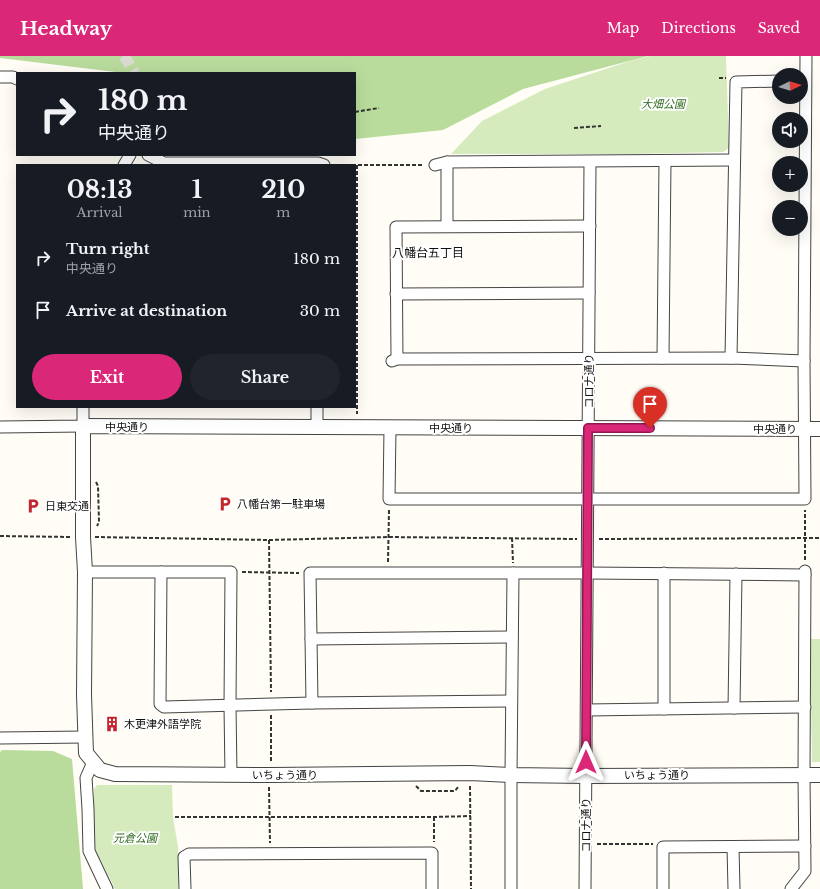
<!DOCTYPE html>
<html lang="en">
<head>
<meta charset="utf-8">
<style>
	body { margin:0; font-family:"Libre Baskerville","Noto Sans JP",serif; background:#20242c; color:#f1f3f6; height:100vh; display:flex; flex-direction:column; font-size:15px; white-space:nowrap }
	* { box-sizing:border-box; margin:0 }
	p { font-size:13px; color:#9ea1a6 }
	.icon { flex:none; width:22px; height:22px; fill:none; stroke:currentColor; stroke-width:2; stroke-linecap:round; stroke-linejoin:round }
	.map { position:relative; flex:1; overflow:hidden }
	.details { position:absolute; left:16px; top:108px; width:340px; height:244px; display:flex; flex-direction:column; background:#171b24; border-radius:0px; box-shadow:0 4px 16px #0002 }
	.details>* { flex:none }
	.hud { position:absolute; left:16px; top:16px; width:340px; height:84px; border-radius:0px; box-shadow:0 4px 16px #0002; background:#171b24; color:#f1f3f6; overflow:hidden }
	.needle { width:26px; rotate:85deg }
	.controls { position:absolute; left:772px; top:12px; display:grid; gap:8px }
	.controls a { display:grid; place-items:center; width:36px; height:36px; border-radius:50%; background:#171b24; box-shadow:0 4px 16px #0002; font-size:20px }
	.pin { position:absolute; display:grid; place-items:center; width:34px; height:34px; color:#fff; margin:-41px -17px; border-radius:50% 50% 50% 0; rotate:-45deg; box-shadow:0 0 4px #0007 }
	.pin .icon { rotate:45deg }
	.me { position:absolute; width:44px; margin:-22px; rotate:0deg; stroke-linejoin:round; filter:drop-shadow(0 0 3px #0008) }
	.turn { display:flex; align-items:center; gap:14px; height:84px; padding:0 16px; font-size:18px }
	.turn .icon { width:52px; height:52px; stroke-width:2.5 }
	.turn b { display:block; font-size:28px; line-height:34px }
	.eta { display:flex; justify-content:space-evenly; align-items:center; height:68px; text-align:center }
	.eta b { font-size:24px; font-weight:700; line-height:28px }
	.primary-button { display:flex; gap:8px; margin-top:auto; padding:8px 16px }
	.primary-button a { flex:1; height:46px; border-radius:24px; background:#db2777; color:#fff; font-size:16px; font-weight:700; line-height:46px; text-align:center }
	.primary-button a+a { background:#20242c; color:#f1f3f6 }
	ul { padding:0; list-style:none }
	li { display:flex; align-items:center; gap:12px; height:52px; padding:0 16px }
	li div { flex:1 }
	li b { display:block; font-size:15px }
	li em { font-style:normal }
	header { display:flex; align-items:center; gap:24px; box-sizing:border-box; height:56px; padding:0 20px; background:#db2777; color:#fff }
	header strong { font-size:19px }
	nav { display:flex; gap:22px; margin-inline-start:auto; font-size:14px }
	.map>svg:first-child { display:block }
</style>
</head>
<body>
<header>
<strong>Headway</strong>
<nav><a>Map</a><a>Directions</a><a>Saved</a></nav>
</header>
<div class="map">
<svg width="820" height="833" viewBox="0 0 820 833">
	<rect width="100%" height="100%" fill="#fffdf5"/>
	<!-- green -->
	<g fill="#d5ebbd">
		<path d="M650,0H726L729,92L723,96L629,98H451L482,65L545,33L630,5Z"/>
		<path d="M810,583H820V706H812Z"/>
		<path d="M97,729H172L173,761L178,791V833H115L94,791V733Z"/>
	</g>
	<!-- forest -->
	<g fill="#b9dc9c">
		<path d="M0,0H648L523,33L443,74L355,83V17H124L0,2Z"/>
		<path d="M2,694L53,695L72,703L83,833H0V696Z"/>
	</g>
	<g fill="none" stroke-linecap="round" stroke-linejoin="round">
		<!-- minor-tunnel -->
		<path stroke="#dbdad3" stroke-width="11" stroke-dasharray="11 5.5" stroke-linecap="butt" d="M124,0L135,17"/>
		<!-- minor casing -->
		<g stroke="#444" stroke-width="13">
			<g id="minor">
				<path d="M0,21H13L17,23"/>
				<path d="M148,99L164,107H318L324,109"/>
				<path d="M124,109L130,99"/>
				<path d="M435,109L447,106L734,104"/>
				<path d="M447,170V106"/>
				<path d="M396,238L589,237"/>
				<path d="M663,302L665,105"/>
				<path d="M731,302L736,26L779,25"/>
				<path d="M397,303L396,171L590,170"/>
				<path d="M392,305L397,303L731,302L804,305"/>
				<path d="M0,371L83,370V351"/>
				<path d="M317,371V351"/>
				<path d="M390,372L389,443H805L804,305L806,0"/>
				<path d="M85,516H231L230,650L231,719"/>
				<path d="M161,516L160,648L164,651L312,647L511,645"/>
				<path d="M311,583L512,581"/>
				<path d="M312,647L310,517H587L805,519"/>
				<path d="M734,652L736,518"/>
				<path d="M664,653V517"/>
				<path d="M587,654L805,651"/>
				<path d="M0,682L85,681"/>
				<path d="M93,706L86,722L88,753L89,795L107,833"/>
				<path d="M733,791L734,833"/>
				<path d="M185,833L184,801L189,798L432,797V833"/>
				<path d="M511,833V719L513,517"/>
				<path d="M585,833L590,106"/>
				<path d="M663,833V791L805,790"/>
				<path d="M791,833L805,815L804,719L805,515"/>
			</g>
		</g>
		<!-- tertiary casing -->
		<g stroke="#444" stroke-width="16">
			<path id="tertiary" d="M820,373L83,370V481L85,516L84,639L86,697L100,714L115,718L271,719L470,717L511,719L586,720L820,719"/>
		</g>
		<!-- path -->
		<g stroke="#333" stroke-width="2" stroke-dasharray="4 2" stroke-linecap="butt">
			<path d="M719,22H726"/>
			<path d="M355,56L379,52"/>
			<path d="M574,72L601,70"/>
			<path d="M334,109H424"/>
			<path d="M357,109V358"/>
			<path d="M96,426L98,430L99,466L97,470"/>
			<path d="M0,480L71,481"/>
			<path d="M95,481L269,484L388,481L577,483"/>
			<path d="M512,482L513,507"/>
			<path d="M599,483L820,482"/>
			<path d="M269,484L271,636"/>
			<path d="M805,504V454"/>
			<path d="M388,506L389,454"/>
			<path d="M242,516L299,517"/>
			<path d="M271,659V706"/>
			<path d="M416,730L421,735H455L458,731"/>
			<path d="M470,730L471,833"/>
			<path d="M269,731L270,787"/>
			<path d="M175,761H434L471,760"/>
			<path d="M434,761V786"/>
			<path d="M597,788H653"/>
		</g>
		<!-- minor -->
		<use href="#minor" stroke="#fff" stroke-width="11"/>
		<!-- tertiary -->
		<use href="#tertiary" stroke="#fff" stroke-width="14"/>
	</g>
	<g fill="none" stroke-linecap="round" stroke-linejoin="round">
		<!-- route casing -->
		<g stroke="#8e194d" stroke-width="10">
			<path id="route" d="M586,706L588,372H650"/>
		</g>
		<!-- route -->
		<use href="#route" stroke="#db2777" stroke-width="7"/>
	</g>
	<!-- icons -->
	<defs>
		<g id="parking-bare" transform="scale(1.2)"><path d="M-3.5-5.5H1a3.5 3.5 0 0 1 0 7H-1V5.5H-3.5ZM-1-3.4V-.6H.8a1.4 1.4 0 0 0 0-2.8Z" fill="#c4262e" stroke="#fff" stroke-width="2.5" paint-order="stroke"/></g>
		<g id="building-bare" transform="scale(1.2)"><path d="M-4-6H4V6H1V3H-1V6H-4ZM-2.5-4.3h1.7v1.8h-1.7ZM.8-4.3h1.7v1.8H.8ZM-2.5-1h1.7V.8h-1.7ZM.8-1h1.7V.8H.8Z" fill="#c4262e" stroke="#fff" stroke-width="2.5" paint-order="stroke"/></g>
	</defs>
	<g fill-rule="evenodd">
		<use href="#parking-bare" x="225" y="448"/>
		<use href="#parking-bare" x="33" y="450"/>
		<use href="#building-bare" x="112" y="668"/>
	</g>
	<g text-anchor="middle" stroke-width="4" stroke-linejoin="round" paint-order="stroke">
		<!-- park labels -->
		<g font-size="11" font-style="italic" fill="#2f6b1f" stroke="#fff">
			<text x="663" y="52">大畑公園</text>
			<text x="135" y="786">元倉公園</text>
		</g>
		<!-- street labels -->
		<g font-size="11" fill="#111" stroke="#fff">
			<text transform="translate(589 325) rotate(-90)" y="4">コロナ通り</text>
			<text x="127" y="375">中央通り</text>
			<text x="451" y="376">中央通り</text>
			<text x="775" y="377">中央通り</text>
			<text x="285" y="723">いちょう通り</text>
			<text x="657" y="723">いちょう通り</text>
			<text transform="translate(586 769) rotate(-90)" y="4">コロナ通り</text>
		</g>
		<!-- poi labels -->
		<g font-size="11" fill="#111" stroke="#fff" text-anchor="start">
			<text x="237" y="452">八幡台第一駐車場</text>
			<text x="45" y="454">日東交通</text>
			<text x="124" y="672">木更津外語学院</text>
		</g>
		<!-- neighbourhood labels -->
		<g font-size="12" fill="#111" stroke="#fff">
			<text x="428" y="201">八幡台五丁目</text>
		</g>
	</g>
</svg>
<div class="controls">
<a><svg class="needle" viewBox="-14 -14 28 28"><path d="M0-13l5 13h-10z" fill="#e53935"/><path d="M0 13l5-13h-10z" fill="#9ea1a6"/></svg></a>
<a><svg class="icon" aria-label="sound" viewBox="0 0 24 24"><path d="M4 9h4l5-4v14l-5-4H4zM17 9q2 3 0 6"/></svg></a>
<a>+</a>
<a>−</a>
</div>
<div class="pin" style="left:650px;top:372px;background:#d93025"><svg class="icon" aria-label="arrive" viewBox="0 0 24 24"><path d="M6 21V4h12l-3 4 3 4H6"/></svg></div>
<svg class="me" style="left:586px;top:706px" viewBox="-20 -20 40 40"><path d="M0-17L14 15 0 8-14 15z" fill="#db2777" stroke="#fff" stroke-width="4"/></svg>
<div class="hud">
<div class="turn"><svg class="icon" aria-label="right" viewBox="0 0 24 24"><path d="M7 20v-9h11M14 6l5 5-5 5"/></svg><div><b>180 m</b>中央通り</div></div>
</div>
<section class="details">
<div class="eta">
<div><b>08:13</b><p>Arrival</p></div>
<div><b>1</b><p>min</p></div>
<div><b>210</b><p>m</p></div>
</div>
<ul>
<li><svg class="icon" aria-label="right" viewBox="0 0 24 24"><path d="M7 20v-9h11M14 6l5 5-5 5"/></svg><div><b>Turn right</b><p>中央通り</p></div><em>180 m</em></li>
<li><svg class="icon" aria-label="arrive" viewBox="0 0 24 24"><path d="M6 21V4h12l-3 4 3 4H6"/></svg><div><b>Arrive at destination</b></div><em>30 m</em></li>
</ul>
<div class="primary-button"><a>Exit</a><a>Share</a></div>
</section>
</div>
</body>
</html>
